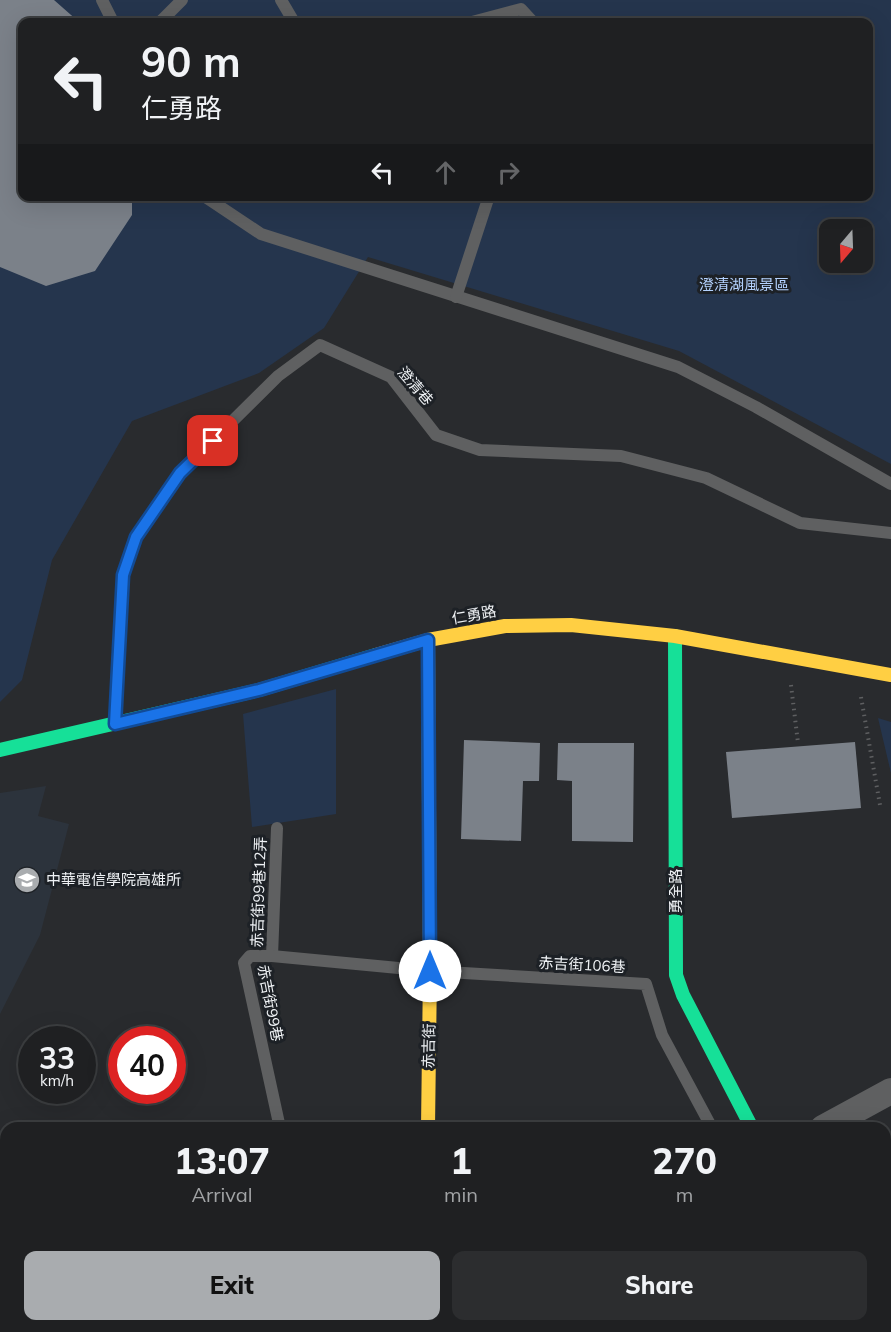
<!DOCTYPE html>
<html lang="en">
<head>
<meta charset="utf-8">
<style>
	body { margin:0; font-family:Mulish,"Noto Sans TC",sans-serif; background:#2c2d2f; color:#f1f3f6; height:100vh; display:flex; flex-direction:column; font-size:22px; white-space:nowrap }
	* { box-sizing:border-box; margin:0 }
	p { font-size:20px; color:#a1a3a5 }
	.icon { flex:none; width:33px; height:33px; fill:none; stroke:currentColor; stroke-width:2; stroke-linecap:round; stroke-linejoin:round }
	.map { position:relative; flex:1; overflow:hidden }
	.drawer { position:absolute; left:0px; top:1122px; width:891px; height:210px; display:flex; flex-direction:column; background:#1f2022; border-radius:18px 18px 0 0; box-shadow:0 6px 24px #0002,0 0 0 2px #3c3e40 }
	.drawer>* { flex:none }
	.hud { position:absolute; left:18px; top:18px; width:855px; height:183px; border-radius:12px; box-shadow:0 6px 24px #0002,0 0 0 2px #3c3e40; background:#1f2022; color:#f1f3f6; overflow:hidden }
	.needle { width:39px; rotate:199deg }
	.fabs { position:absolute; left:819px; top:219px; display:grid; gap:12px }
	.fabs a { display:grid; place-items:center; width:54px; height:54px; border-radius:12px; background:#1f2022; box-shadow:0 6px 24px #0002,0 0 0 2px #3c3e40; font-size:30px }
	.speed { position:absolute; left:18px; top:1026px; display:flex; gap:12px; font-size:30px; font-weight:700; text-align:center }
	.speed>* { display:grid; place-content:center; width:78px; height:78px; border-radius:50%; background:#1f2022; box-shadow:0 6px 24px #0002,0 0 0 2px #3c3e40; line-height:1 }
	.speed small { font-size:15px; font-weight:400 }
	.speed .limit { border:9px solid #d22; background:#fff; color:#111 }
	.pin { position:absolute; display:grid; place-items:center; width:51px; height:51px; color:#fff; margin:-26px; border-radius:12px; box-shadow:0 3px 9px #0006 }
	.me { position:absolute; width:66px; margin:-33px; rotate:0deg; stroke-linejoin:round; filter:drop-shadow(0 0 4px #0008) }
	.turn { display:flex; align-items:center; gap:21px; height:126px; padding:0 24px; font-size:27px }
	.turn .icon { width:78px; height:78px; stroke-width:2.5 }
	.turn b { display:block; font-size:42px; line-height:51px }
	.lanes { display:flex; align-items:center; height:57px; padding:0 24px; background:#0003; justify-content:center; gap:30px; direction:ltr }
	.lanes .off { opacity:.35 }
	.eta { display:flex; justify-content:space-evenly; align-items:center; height:102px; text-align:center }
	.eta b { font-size:36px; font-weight:800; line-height:42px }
	.button { display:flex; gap:12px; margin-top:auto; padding:12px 24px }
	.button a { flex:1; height:69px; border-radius:12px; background:#a9acaf; color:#111; font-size:24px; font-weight:800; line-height:69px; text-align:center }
	.button a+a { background:#2c2d2f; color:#f1f3f6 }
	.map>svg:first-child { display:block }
</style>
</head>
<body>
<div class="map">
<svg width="891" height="1332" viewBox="0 0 891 1332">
	<rect width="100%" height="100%" fill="#292b2e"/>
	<!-- built -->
	<path fill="#2c333c" d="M46,786L38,816L69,824L40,935L0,1014V793Z"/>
	<!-- green -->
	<g fill="#25354d" fill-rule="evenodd">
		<path d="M0,0H891V464L679,351L368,257L324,328L259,373L132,421L52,560L22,680L0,702ZM22,22H868V196H22ZM830,230H862V262H830Z"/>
		<path d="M336,689V814L252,827L243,714Z"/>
		<path d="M878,718L891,722V773Z"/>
	</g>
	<!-- building -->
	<g fill="#7b8189">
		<path d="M0,0H54L79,22H22V196H132V215L95,271L46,286L0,267Z"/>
		<path d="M464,740L540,743L539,781H523L521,841L461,839Z"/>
		<path d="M855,742L861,808L732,818L726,752Z"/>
		<path d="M558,743H634L633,842L572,841V781L557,780Z"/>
		<path d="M891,1180V1263L885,1267V1183Z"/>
	</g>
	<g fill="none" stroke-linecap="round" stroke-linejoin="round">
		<!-- path -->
		<g stroke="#5e5f61" stroke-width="4" stroke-dasharray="1.5 4.5" stroke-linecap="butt">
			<path d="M791,685L798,743"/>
			<path d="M861,697L880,805"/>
		</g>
		<!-- lane -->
		<g stroke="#5f6061" stroke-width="12">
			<path d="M102,0L113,22"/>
			<path d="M281,0L294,22"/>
			<path d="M160,22L182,0"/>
			<path d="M472,22L521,9L533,22"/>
			<path d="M204,196L261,234L678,367L756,407L891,484"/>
			<path d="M456,297L489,196"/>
			<path d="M115,722L123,575L137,537L180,473L278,376L320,345L391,377L436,435L480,450L621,456L706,478L800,523L891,533"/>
			<path d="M272,956L277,828"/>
			<path d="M280,1128L244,963L250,956H272L430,971L646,984L662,1035L712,1128"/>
			<path d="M0,1170L6,1172"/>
			<path d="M157,1326L161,1332"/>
			<path d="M228,1332L241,1326"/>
			<path d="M750,1332L757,1326"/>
		</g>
		<!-- street -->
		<g stroke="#5f6061" stroke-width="26">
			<path d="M823,1128L891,1091"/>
			<path d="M816,1326L819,1332"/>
			<path d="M854,1326L857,1332"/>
			<path d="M425,1332L426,1326"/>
		</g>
		<!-- fast -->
		<g stroke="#16e098" stroke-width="14">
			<path d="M675,636L676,975L683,995L752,1128"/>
			<path d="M0,750L259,690L376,655"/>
		</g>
		<!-- slow -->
		<g stroke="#ffcf43" stroke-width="14">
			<path d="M428,640L430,971L428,1128"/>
			<path d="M376,655L428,640L505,626L571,625L675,636L891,675"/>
		</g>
	</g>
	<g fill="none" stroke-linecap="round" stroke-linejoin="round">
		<!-- route casing -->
		<g stroke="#114b97" stroke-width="15">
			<path id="route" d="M213,441L180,473L136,537L123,575L115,724L259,690L428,640L430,971"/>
		</g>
		<!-- route -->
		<use href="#route" stroke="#1a73e8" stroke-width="10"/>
	</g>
	<!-- icons -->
	<defs>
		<g id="university-disc" transform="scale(1.35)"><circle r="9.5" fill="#a9acaf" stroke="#1d2126"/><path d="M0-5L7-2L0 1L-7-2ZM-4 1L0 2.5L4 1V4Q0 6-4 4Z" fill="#fff"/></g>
	</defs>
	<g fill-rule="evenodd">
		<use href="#university-disc" x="27" y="880"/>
	</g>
	<g text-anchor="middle" stroke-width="6" stroke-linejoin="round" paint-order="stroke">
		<!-- park labels -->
		<g font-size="15" fill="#b4d2fe" stroke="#1d2126">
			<text x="744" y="290">澄清湖風景區</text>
		</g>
		<!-- street labels -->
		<g font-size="15" fill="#eef1f4" stroke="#1d2126">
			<text transform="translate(415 386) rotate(49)" y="5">澄清巷</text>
			<text transform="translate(474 615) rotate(-10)" y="5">仁勇路</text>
			<text transform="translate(676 891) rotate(-90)" y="5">勇全路</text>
			<text transform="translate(259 892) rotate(-88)" y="5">赤吉街99巷12弄</text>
			<text transform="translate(582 965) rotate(3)" y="5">赤吉街106巷</text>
			<text transform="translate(270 1003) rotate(79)" y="5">赤吉街99巷</text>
			<text transform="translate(429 1046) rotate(-89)" y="5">赤吉街</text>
		</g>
		<!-- poi labels -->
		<g font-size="15" fill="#eef1f4" stroke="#1d2126" text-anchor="start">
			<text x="46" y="885">中華電信學院高雄所</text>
		</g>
	</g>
</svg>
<div class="fabs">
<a><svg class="needle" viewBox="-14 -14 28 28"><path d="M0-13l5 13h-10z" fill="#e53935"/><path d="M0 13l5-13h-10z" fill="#a1a3a5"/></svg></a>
</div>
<div class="speed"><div>33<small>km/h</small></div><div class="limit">40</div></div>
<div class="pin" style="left:213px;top:441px;background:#d93025"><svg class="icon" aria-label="arrive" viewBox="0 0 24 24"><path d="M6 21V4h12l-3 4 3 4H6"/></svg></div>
<svg class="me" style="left:430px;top:971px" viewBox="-20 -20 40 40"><circle r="19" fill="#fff"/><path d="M0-13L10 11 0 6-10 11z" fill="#1a73e8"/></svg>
<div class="hud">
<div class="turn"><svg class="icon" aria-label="left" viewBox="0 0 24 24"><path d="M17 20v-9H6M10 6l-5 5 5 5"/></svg><div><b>90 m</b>仁勇路</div></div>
<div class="lanes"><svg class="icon" aria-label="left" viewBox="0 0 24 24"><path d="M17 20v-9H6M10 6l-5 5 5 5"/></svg><svg class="icon off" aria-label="ahead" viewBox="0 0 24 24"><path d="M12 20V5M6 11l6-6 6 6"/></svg><svg class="icon off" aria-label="right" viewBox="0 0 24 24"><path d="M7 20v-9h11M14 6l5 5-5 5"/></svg></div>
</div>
<section class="drawer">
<div class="eta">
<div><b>13:07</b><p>Arrival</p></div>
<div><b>1</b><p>min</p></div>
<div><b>270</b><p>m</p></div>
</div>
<div class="button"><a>Exit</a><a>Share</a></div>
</section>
</div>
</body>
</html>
